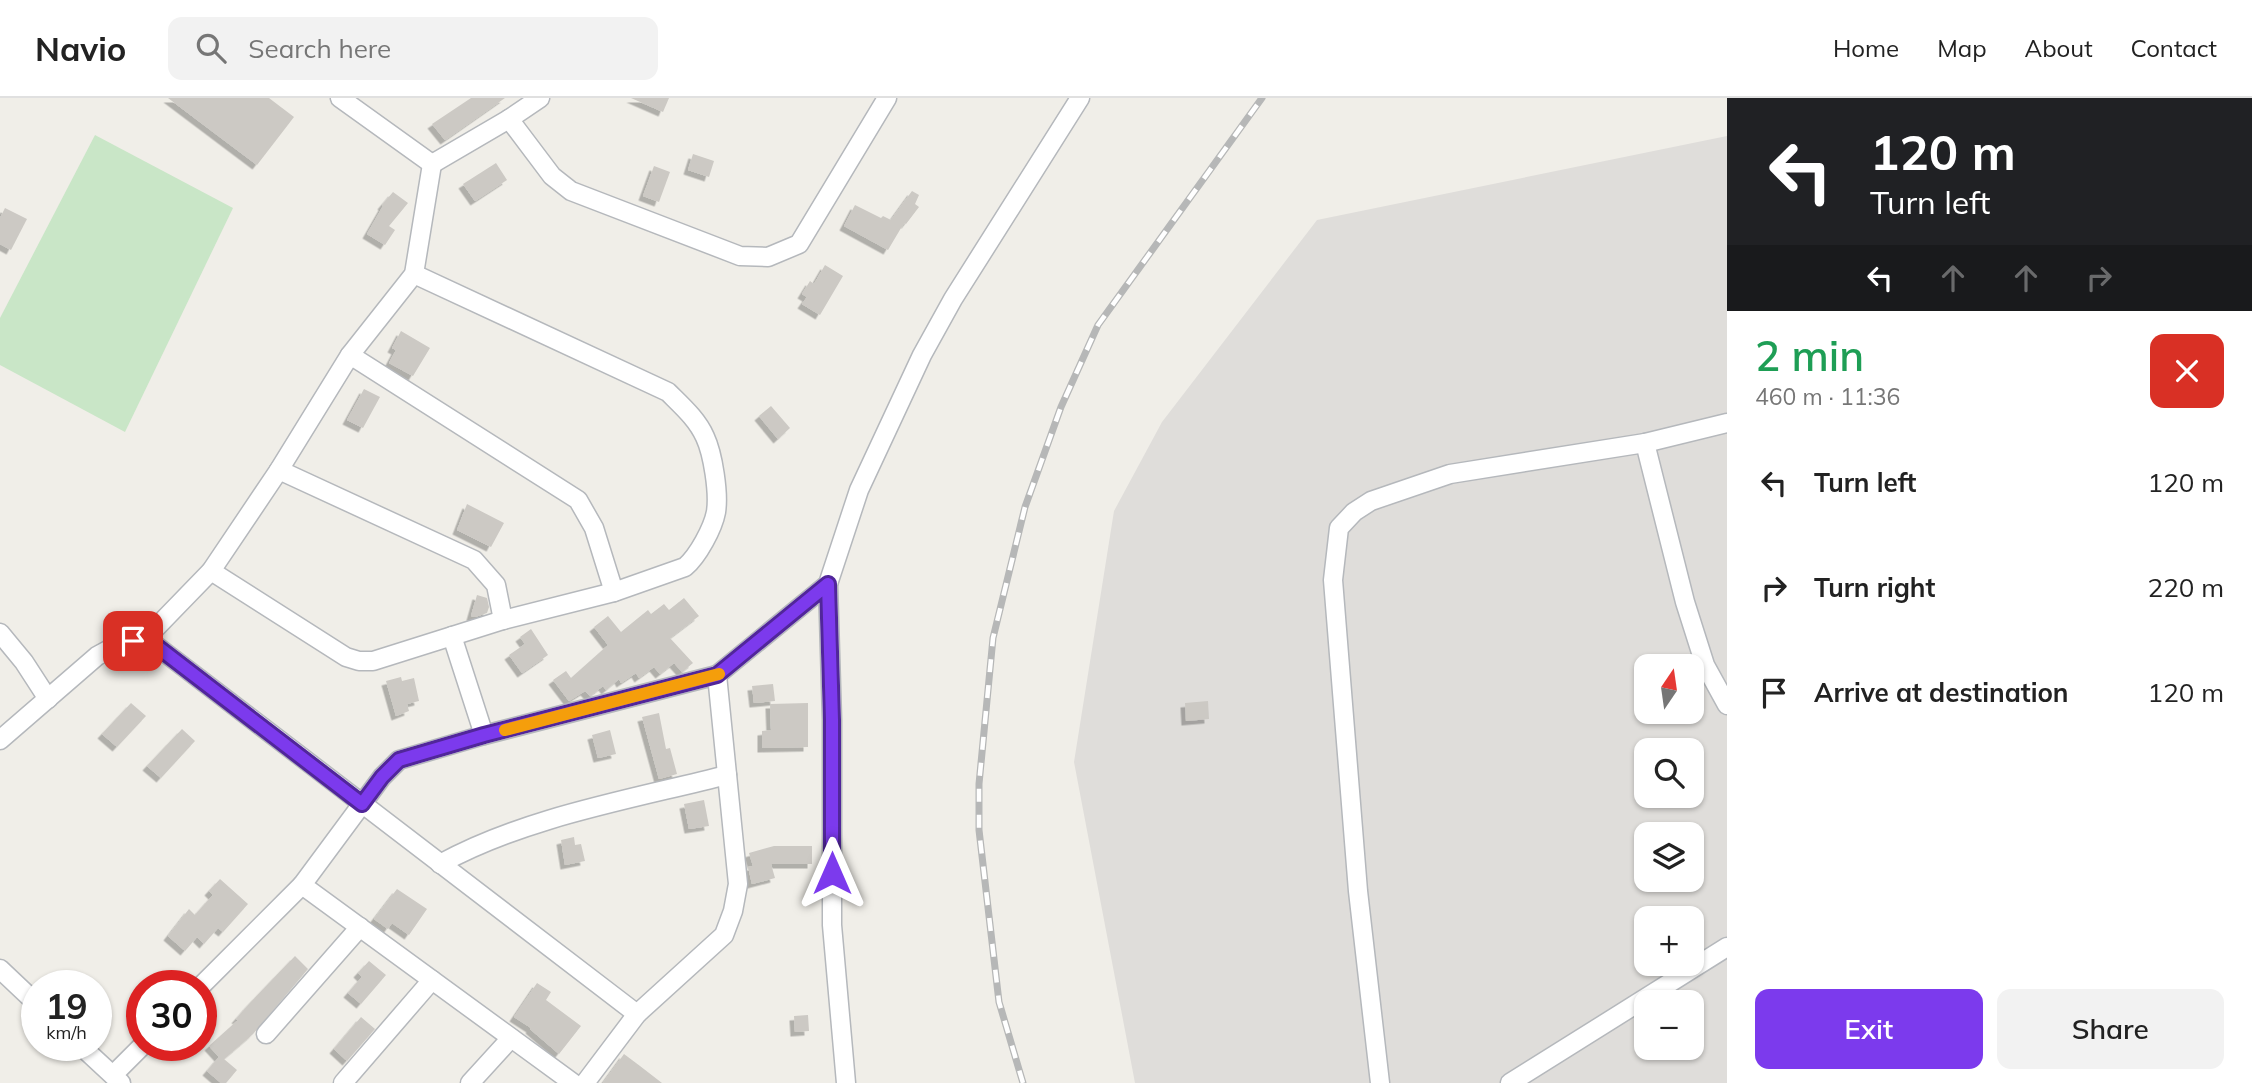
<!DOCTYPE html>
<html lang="en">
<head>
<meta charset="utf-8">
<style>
	body { margin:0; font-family:Mulish,sans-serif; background:#f2f2f2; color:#222; height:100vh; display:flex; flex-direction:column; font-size:26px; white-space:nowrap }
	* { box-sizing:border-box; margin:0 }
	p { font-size:23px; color:#767676 }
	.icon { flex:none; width:38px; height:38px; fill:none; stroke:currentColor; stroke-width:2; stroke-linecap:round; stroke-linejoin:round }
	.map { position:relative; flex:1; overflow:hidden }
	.sheet { display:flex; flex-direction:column; background:#fff; width:525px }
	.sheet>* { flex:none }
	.hud { background:#202124; color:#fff; overflow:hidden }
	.needle { width:46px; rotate:13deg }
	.buttons { position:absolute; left:1634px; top:556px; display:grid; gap:14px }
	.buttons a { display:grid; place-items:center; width:70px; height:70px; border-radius:14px; background:#fff; box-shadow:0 2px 5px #0004; font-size:35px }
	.speed { position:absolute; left:21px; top:872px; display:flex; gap:14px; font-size:35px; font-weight:700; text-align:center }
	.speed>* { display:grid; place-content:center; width:91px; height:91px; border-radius:50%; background:#fff; box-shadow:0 2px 5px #0004; line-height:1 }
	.speed small { font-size:18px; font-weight:400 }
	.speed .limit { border:10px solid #d22; background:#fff; color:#111 }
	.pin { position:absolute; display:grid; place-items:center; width:60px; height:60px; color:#fff; margin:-30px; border-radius:14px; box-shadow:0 4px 10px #0006 }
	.me { position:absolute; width:77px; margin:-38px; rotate:0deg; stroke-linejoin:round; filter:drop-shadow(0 0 5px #0008) }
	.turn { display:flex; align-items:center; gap:24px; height:147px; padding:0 28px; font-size:32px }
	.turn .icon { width:91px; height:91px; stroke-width:2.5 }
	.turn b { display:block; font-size:49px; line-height:60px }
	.lanes { display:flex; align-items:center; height:66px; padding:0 28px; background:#0003; justify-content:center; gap:35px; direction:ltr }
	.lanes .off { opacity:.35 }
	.round { display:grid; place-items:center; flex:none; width:74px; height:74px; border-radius:14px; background:#f2f2f2 }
	.summary { display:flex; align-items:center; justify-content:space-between; height:119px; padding:0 28px }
	h1 { font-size:42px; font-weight:600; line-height:52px; color:#1e9e55 }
	.button { display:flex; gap:14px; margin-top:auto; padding:14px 28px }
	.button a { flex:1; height:80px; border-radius:14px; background:#7c3aed; color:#fff; font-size:28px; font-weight:600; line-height:80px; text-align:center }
	.button a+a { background:#f2f2f2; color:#222 }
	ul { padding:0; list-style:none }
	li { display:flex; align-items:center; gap:21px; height:105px; padding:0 28px }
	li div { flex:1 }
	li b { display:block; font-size:26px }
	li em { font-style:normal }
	header { display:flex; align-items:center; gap:42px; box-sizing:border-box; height:98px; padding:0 35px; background:#fff; border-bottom:2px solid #e0e0e0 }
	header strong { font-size:33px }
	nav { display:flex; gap:38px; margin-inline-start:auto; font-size:24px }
	.search { width:490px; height:63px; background:#f2f2f2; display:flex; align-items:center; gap:18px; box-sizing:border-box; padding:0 24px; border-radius:14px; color:#767676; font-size:26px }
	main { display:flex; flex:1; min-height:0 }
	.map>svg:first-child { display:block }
</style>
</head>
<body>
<header>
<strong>Navio</strong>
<div class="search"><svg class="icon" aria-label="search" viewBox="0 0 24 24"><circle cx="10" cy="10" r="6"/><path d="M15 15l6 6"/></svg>Search here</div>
<nav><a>Home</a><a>Map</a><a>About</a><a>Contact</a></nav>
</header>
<main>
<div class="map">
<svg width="1727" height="985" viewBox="0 0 1727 985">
	<defs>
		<filter id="shadow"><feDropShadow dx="-4.5" dy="4.5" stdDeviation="0" flood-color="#0004"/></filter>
	</defs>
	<rect width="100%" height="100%" fill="#f0eee8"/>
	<!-- industrial -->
	<path fill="#dfddda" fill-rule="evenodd" d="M1727,38V985H1135L1074,664L1114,413L1162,324L1317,122ZM1647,569H1692V614H1647ZM1647,653H1692V698H1647ZM1647,737H1692V782H1647ZM1647,821H1692V866H1647ZM1647,905H1692V950H1647Z"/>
	<!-- green -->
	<path fill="#c9e6c7" d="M95,37L233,110L125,334L0,267V220Z"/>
	<!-- building -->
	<g fill="#ccc9c4" filter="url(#shadow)">
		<path d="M168,0H269L294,19L257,67Z"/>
		<path d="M471,0H505L445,42L432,26Z"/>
		<path d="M631,0H669L663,14Z"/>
		<path d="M693,56L714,63L709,79L688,72Z"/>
		<path d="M496,65L507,82L475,103L463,86Z"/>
		<path d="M654,68L670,74L659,104L643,98Z"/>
		<path d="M912,93L919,97L915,106L919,109L906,126L904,125L888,152L844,128L855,107L881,120L883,118L891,122Z"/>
		<path d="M393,94L408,105L389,128L395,132L385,147L367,136L383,108L382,107Z"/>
		<path d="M5,110L27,121L11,152L0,146V120Z"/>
		<path d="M825,167L843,178L820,217L802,206L807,199L802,196L810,183L814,186Z"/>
		<path d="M401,233L430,250L413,278L389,265L396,252L392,250Z"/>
		<path d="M364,291L380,299L363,330L347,322Z"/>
		<path d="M771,308L790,330L778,341L759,318Z"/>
		<path d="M467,406L504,425L491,449L457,432Z"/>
		<path d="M477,497L487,500L489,509L487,515L475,519L471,518Z"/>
		<path d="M684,500L699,518L670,540L693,565L682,574L674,565L660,576L654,569L639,580L636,575L621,585L619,581L606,592L603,588L590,598L585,593L569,603L553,582L566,573L571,580L608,547L594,529L608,518L621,534L648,512L651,516L664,506L669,512Z"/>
		<path d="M531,531L548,557L522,575L509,557L525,546L520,539Z"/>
		<path d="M401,579L402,583L414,580L419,603L407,606L409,613L396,618L386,583Z"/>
		<path d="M773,586L775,603L754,605L752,588Z"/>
		<path d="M1208,603L1209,621L1186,623L1185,605Z"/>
		<path d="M131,605L146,618L117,649L102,636Z"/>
		<path d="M808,605V649L762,650V633L771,632L770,606Z"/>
		<path d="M659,615L666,651L670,650L677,676L659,681L642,619Z"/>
		<path d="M182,631L195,643L161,680L147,668Z"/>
		<path d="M610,632L616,656L598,660L592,637Z"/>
		<path d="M704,702L709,728L689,731L684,706Z"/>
		<path d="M574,739L575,747L581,746L585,763L565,767L561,742Z"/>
		<path d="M774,748H812V766H771L775,780L752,786L748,769L753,768L749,755Z"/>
		<path d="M220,781L248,806L223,834L218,830L204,846L197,839L185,853L168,838L189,811L195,817L213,797L209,793Z"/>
		<path d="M397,791L427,811L409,837L392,825L388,831L374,821Z"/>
		<path d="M295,858L308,871L253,936L224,961L237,972L226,985H221L207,973L219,959L209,948L238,922L236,921L250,905Z"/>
		<path d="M369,863L386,877L361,906L348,895L362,879L358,875Z"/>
		<path d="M537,885L551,894L546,902L581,928L559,956L530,931L531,930L514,919Z"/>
		<path d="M808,917L809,933L795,934L794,918Z"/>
		<path d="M361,919L375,931L347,963L334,951Z"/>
		<path d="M624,956L640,968L662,985H603Z"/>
	</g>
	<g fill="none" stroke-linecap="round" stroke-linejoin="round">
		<!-- minor casing -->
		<g stroke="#b5b8bc" stroke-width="21">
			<g id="minor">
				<path d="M509,21L552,78L571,93L740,158L768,159L799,146L887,0"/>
				<path d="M432,66L509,21L540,0"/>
				<path d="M350,257L578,402L594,430L614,494"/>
				<path d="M1645,345L1685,504L1705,567L1727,607"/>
				<path d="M279,372L474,462L496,487L503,522"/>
				<path d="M211,473L346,559L359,563H373L503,522L614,494L685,469C698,458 713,430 716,414C719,395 713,356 705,339C697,321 682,308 668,294L414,176"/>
				<path d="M0,535L24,564L48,601"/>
				<path d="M452,538L484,637"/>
				<path d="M146,540L211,473L279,372L350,257L414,176L432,66L340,0"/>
				<path d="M717,577L828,486"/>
				<path d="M0,642L97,558L119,546L146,540L637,916"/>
				<path d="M440,766C525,719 633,701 727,677"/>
				<path d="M0,871L37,906"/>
				<path d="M201,888L302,787"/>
				<path d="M266,936L360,829"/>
				<path d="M80,947L121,985"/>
				<path d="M113,977L143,947"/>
				<path d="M343,985L432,882"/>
				<path d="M470,985L511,940"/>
				<path d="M573,985L302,787L382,679L399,662L484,637L717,577L738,786L733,813L724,837L637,916L585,985"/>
				<path d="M846,985L832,827V622L828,486L859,392L922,257L953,201L1080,0"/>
				<path d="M1380,985L1358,793L1333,482L1339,430L1354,414L1371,403L1450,376L1645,345L1727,325"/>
				<path d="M1510,985L1727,849"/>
			</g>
		</g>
		<!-- minor -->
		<use href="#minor" stroke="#fff" stroke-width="18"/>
		<!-- rail casing -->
		<g stroke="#b6b7b7" stroke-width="7">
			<path id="rail" d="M1023,985L999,904L979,732V686L993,540L1025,409L1061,309L1098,227L1262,0"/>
		</g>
		<!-- rail -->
		<use href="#rail" stroke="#fff" stroke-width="4.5" stroke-dasharray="13" stroke-linecap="butt"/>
	</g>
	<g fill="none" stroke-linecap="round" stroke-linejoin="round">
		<!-- route casing -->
		<g stroke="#51269a" stroke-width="18">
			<path id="route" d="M133,543L146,540L362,706L382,679L399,662L484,637L717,577L828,486L832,622V775"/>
		</g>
		<!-- route -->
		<use href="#route" stroke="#7c3aed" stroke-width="12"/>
		<!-- slow -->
		<path stroke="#f59e0b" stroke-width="12" d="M505,632L719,576"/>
	</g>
</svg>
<div class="buttons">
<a><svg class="needle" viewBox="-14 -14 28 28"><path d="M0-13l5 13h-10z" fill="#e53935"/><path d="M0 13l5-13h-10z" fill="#767676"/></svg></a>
<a><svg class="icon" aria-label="search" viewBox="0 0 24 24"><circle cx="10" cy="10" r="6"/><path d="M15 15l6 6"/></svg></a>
<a><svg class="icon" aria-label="layers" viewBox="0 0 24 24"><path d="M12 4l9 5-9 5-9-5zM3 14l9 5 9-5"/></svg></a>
<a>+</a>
<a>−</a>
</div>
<div class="speed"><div>19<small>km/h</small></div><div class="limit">30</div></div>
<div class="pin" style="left:133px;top:543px;background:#d93025"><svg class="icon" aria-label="arrive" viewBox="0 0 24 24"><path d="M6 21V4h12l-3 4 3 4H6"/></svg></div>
<svg class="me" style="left:832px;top:775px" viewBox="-20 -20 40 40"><path d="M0-17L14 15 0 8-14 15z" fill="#7c3aed" stroke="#fff" stroke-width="4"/></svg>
</div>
<section class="sheet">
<div class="hud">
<div class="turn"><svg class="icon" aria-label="left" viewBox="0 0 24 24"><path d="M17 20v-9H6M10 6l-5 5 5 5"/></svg><div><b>120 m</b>Turn left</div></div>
<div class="lanes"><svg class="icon" aria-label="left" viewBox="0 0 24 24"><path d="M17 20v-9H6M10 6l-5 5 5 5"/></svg><svg class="icon off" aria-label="ahead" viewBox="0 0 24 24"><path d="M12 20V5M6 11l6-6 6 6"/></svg><svg class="icon off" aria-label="ahead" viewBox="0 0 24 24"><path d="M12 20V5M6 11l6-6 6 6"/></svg><svg class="icon off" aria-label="right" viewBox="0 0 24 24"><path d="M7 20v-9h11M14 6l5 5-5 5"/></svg></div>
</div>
<div class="summary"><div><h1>2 min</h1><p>460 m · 11:36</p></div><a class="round" style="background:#d93025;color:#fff"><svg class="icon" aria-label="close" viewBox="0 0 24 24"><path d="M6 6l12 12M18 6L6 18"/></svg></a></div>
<ul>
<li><svg class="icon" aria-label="left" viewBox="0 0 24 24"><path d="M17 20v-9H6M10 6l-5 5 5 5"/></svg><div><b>Turn left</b></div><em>120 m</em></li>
<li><svg class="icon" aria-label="right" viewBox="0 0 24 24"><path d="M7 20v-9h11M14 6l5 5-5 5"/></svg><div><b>Turn right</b></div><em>220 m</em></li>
<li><svg class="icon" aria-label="arrive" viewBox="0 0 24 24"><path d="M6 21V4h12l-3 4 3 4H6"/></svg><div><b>Arrive at destination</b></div><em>120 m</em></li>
</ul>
<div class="button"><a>Exit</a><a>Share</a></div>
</section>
</main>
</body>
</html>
